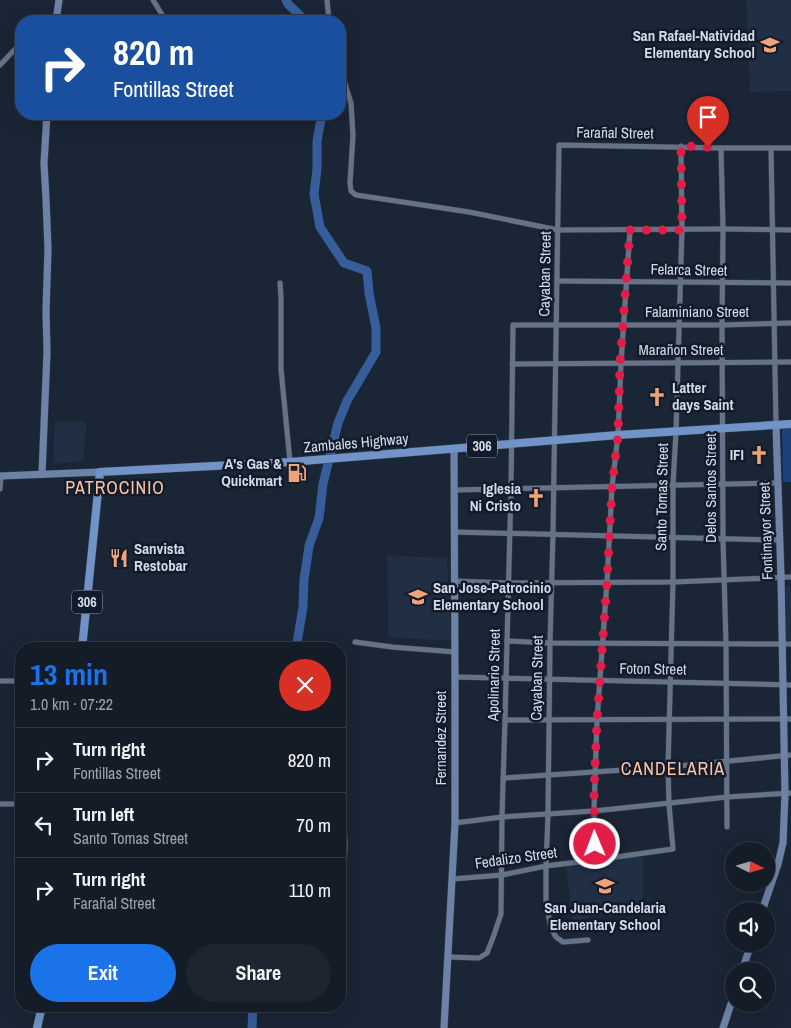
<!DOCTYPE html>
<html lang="en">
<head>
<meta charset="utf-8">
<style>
	body { margin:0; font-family:"Archivo Narrow",sans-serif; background:#1d2530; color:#f1f3f6; height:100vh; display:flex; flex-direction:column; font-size:19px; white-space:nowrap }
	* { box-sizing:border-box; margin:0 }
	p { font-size:16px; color:#9da1a8 }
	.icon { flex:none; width:28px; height:28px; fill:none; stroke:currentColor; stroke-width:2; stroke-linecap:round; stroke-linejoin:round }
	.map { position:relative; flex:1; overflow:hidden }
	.panel { position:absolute; left:15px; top:642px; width:331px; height:370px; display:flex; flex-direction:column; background:#141c28; border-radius:20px; box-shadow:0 5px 20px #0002,0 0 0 1px #333a45 }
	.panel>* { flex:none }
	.guide { position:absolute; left:15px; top:15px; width:331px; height:105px; border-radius:20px; box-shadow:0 5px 20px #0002,0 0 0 1px #333a45; background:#1a4fa0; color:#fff; overflow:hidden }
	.needle { width:32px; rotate:95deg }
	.buttons { position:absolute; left:725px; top:842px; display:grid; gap:10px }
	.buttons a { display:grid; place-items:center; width:50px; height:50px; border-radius:50%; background:#141c28; box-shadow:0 5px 20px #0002,0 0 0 1px #333a45; font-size:25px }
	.pin { position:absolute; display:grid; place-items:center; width:42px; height:42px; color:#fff; margin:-51px -21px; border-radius:50% 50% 50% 0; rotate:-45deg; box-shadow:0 0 5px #0007 }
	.pin .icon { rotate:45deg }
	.me { position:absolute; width:55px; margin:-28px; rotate:359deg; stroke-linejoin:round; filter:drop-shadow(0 0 4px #0008) }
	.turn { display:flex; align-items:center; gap:18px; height:105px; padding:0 15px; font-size:22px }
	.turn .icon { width:65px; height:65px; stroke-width:2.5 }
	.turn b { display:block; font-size:35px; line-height:42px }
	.round { display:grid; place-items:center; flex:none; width:52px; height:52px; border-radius:26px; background:#1d2530 }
	.summary { display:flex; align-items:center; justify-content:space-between; height:85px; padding:0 15px }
	h1 { font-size:30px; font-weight:700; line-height:38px; color:#1a73e8 }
	.primary-button { display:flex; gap:10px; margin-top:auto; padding:10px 15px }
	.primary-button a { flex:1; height:58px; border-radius:30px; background:#1a73e8; color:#fff; font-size:20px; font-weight:700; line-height:58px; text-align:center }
	.primary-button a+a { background:#1d2530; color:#f1f3f6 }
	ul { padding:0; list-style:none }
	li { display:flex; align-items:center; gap:15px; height:65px; padding:0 15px; border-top:1px solid #333a45 }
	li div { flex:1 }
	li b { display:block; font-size:19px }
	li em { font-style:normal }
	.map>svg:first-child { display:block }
</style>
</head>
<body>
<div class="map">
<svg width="791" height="1028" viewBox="0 0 791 1028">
	<rect width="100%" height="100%" fill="#1a2535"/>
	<!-- built -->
	<g fill="#212f44">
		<path d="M746,0H791V91L750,92Z"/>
		<path d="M55,422H86L84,461L53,464Z"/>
		<path d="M387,555L447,558L451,641L388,637Z"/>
		<rect x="786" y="586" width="5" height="54"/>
		<path d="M643,855V906L573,921L566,866Z"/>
	</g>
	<!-- green -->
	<path fill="#1c417b" d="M782,428H791V482H783Z"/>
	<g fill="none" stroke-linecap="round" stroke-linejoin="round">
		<!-- river -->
		<g stroke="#375e9b" stroke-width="9">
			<path d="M286,0L288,4L306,21"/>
			<path d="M296,649L303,607L304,580L309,546L319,518L323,484L338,423L347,401L376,352V328L369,293L367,271L344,263L320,227L314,194L317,169V141L322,114"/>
			<path d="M340,826C346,837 343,862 340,875"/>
			<path d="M252,1028L253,1006"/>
		</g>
		<!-- street casing -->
		<g stroke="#373f4d" stroke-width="6">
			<g id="street">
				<path d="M153,0L166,21"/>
				<path d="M327,0L329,21"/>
				<path d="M48,21L57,15"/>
				<path d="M340,50L345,84L351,103L353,135L350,183L351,191L356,195L469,212L558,230L723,229L791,230"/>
				<path d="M0,65L21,43"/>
				<path d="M721,148L723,229L722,325L723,539L726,644L727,827"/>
				<path d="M771,148L776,425"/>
				<path d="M557,281L791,283"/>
				<path d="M280,283L281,298V369L290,462"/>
				<path d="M512,364L791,362"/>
				<path d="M0,489L1,476"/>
				<path d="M454,490L778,483"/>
				<path d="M454,532L779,540"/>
				<path d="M454,581L508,583L673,582L791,577"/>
				<path d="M507,641L550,643L791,644"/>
				<path d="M355,642L392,647L455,652"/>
				<path d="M455,677L791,685"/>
				<path d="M0,681H21"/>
				<path d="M505,720L791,719"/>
				<path d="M503,778L668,767L791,755"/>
				<path d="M0,804H21"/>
				<path d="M455,823L502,817L594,811L727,797L791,793"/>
				<path d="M595,860L594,811L597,720L607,582L612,487L618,435L621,363L630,230"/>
				<path d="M452,879L502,875L546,866L595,860L673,849L669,804L668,767L673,582V485L676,432L682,229L681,146"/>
				<path d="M588,940L563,942L556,937L551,928L546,903V866L548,815L550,643L553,534L559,145L721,148H791"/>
				<path d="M448,957L479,958L487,953L494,935L501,914L502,817L505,720L511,489L513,325H722L791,323"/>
			</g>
		</g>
		<!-- secondary casing -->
		<g stroke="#373f4d" stroke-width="8">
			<g id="secondary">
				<path d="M56,21L59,0"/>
				<path d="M42,474L47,352L46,311L48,249L46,199L44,163L47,114"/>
				<path d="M0,476L100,472"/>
				<path d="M762,911L778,864L783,843L785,794L781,577L776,425"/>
				<path d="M742,971L751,944"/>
				<path d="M444,1028L455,823V677L454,449"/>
				<path d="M723,1028L734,995"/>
			</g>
		</g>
		<!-- primary casing -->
		<g stroke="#373f4d" stroke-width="9">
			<g id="primary">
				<path d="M82,649L100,472L290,462L618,435L791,424"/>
				<path d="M37,1028L42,1006"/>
			</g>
		</g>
		<!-- street -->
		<use href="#street" stroke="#667387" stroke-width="5"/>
		<!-- secondary -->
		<use href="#secondary" stroke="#6c83a7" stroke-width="7"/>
		<!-- primary -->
		<use href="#primary" stroke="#7193c7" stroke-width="8"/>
	</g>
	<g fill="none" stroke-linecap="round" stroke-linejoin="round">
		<!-- route -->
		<path stroke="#e11d48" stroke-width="9" stroke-dasharray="0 16.2" d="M595,844L594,792L597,720L607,582L612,487L618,435L620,363L630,230H682L681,146L708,147"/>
	</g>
	<!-- icons -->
	<defs>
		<g id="school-bare" transform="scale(1.5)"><path d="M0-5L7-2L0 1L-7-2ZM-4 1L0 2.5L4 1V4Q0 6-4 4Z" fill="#f0a278" stroke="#111b2b" stroke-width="2.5" paint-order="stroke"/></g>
		<g id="church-bare" transform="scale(1.5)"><path d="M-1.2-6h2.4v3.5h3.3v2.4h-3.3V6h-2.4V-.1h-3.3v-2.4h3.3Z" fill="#f0a278" stroke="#111b2b" stroke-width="2.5" paint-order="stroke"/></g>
		<g id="fuel-bare" transform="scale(1.5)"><path d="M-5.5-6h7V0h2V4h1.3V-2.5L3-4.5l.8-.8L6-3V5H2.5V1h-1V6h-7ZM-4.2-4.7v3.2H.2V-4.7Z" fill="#f0a278" stroke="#111b2b" stroke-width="2.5" paint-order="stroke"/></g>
		<g id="restaurant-bare" transform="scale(1.5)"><path d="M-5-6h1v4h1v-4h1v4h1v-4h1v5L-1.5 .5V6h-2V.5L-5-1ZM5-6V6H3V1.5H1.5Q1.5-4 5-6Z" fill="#f0a278" stroke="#111b2b" stroke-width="2.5" paint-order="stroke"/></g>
	</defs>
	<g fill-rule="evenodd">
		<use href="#school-bare" x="770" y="45"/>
		<use href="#church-bare" x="657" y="397"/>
		<use href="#church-bare" x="759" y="455"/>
		<use href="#fuel-bare" x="297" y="473"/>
		<use href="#church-bare" x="536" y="498"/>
		<use href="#restaurant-bare" x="119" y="558"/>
		<use href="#school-bare" x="418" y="597"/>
		<use href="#school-bare" x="605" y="886"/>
	</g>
	<g text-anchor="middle" stroke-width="5" stroke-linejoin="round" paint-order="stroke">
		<!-- shield labels -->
		<g fill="#111b2b" stroke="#9aa1af" stroke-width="1">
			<rect x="467" y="434.5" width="30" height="23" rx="4"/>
			<rect x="72" y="590.5" width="30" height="23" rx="4"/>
		</g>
		<g font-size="14" font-weight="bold" fill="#d4dbe7">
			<text x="482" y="451">306</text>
			<text x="87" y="607">306</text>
		</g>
		<!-- poi labels -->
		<g font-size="15" font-weight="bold" fill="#d4dbe7" stroke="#111b2b" text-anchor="end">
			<text x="755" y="41">San Rafael-Natividad<tspan x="755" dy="17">Elementary School</tspan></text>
			<text x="672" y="393" text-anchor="start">Latter<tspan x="672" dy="17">days Saint</tspan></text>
			<text x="744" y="460">IFI</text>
			<text x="282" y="469">A's Gas &amp;<tspan x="282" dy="17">Quickmart</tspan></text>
			<text x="521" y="494">Iglesia<tspan x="521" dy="17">Ni Cristo</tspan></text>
			<text x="134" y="554" text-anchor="start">Sanvista<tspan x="134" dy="17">Restobar</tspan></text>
			<text x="433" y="593" text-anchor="start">San Jose-Patrocinio<tspan x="433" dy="17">Elementary School</tspan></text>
			<text x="605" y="913" text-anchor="middle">San Juan-Candelaria<tspan x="605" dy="17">Elementary School</tspan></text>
		</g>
		<!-- street labels -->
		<g font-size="15" fill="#d4dbe7" stroke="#111b2b">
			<text transform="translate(615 133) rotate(1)" y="5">Farañal Street</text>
			<text transform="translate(689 270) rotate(1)" y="5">Felarca Street</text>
			<text transform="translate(545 274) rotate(-89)" y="5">Cayaban Street</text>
			<text x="697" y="317">Falaminiano Street</text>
			<text x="681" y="355">Marañon Street</text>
			<text transform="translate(356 443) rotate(-5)" y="5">Zambales Highway</text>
			<text transform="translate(711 488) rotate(-90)" y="5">Delos Santos Street</text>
			<text transform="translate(662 497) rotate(-89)" y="5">Santo Tomas Street</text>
			<text transform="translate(766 531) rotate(-92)" y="5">Fontimayor Street</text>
			<text transform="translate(653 669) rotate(1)" y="5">Foton Street</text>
			<text transform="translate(494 675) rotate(-89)" y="5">Apolinario Street</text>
			<text transform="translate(537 678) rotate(-89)" y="5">Cayaban Street</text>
			<text transform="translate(441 738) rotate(-90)" y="5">Fernandez Street</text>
			<text transform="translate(516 858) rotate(-8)" y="5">Fedalizo Street</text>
		</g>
		<!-- quarter labels -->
		<g font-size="18" letter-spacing="1" fill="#fdc2a2" stroke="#111b2b">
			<text x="115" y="494">PATROCINIO</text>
			<text x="673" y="775">CANDELARIA</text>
		</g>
	</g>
</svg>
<div class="buttons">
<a><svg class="needle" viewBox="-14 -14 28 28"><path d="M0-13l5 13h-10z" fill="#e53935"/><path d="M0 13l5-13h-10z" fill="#9da1a8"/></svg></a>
<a><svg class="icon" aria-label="sound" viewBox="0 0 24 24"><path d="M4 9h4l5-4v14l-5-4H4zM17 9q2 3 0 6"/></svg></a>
<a><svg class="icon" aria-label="search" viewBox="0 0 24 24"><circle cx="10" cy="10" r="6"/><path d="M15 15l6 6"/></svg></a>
</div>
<div class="pin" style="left:708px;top:147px;background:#d93025"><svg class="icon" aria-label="arrive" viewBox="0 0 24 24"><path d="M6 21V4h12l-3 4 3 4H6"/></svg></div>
<svg class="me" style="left:595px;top:844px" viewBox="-20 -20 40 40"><circle r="17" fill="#e11d48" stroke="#fff" stroke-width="3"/><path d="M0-11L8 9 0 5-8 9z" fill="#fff"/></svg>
<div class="guide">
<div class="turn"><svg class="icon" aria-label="right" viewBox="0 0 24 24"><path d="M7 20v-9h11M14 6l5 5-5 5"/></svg><div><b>820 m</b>Fontillas Street</div></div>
</div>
<section class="panel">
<div class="summary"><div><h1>13 min</h1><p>1.0 km · 07:22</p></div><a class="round" style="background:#d93025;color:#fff"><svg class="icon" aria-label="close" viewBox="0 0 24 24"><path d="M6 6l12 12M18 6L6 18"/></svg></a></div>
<ul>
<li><svg class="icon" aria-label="right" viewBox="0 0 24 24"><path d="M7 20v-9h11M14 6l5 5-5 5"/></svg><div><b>Turn right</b><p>Fontillas Street</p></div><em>820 m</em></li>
<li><svg class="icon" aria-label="left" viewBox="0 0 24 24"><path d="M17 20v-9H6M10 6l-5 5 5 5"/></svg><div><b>Turn left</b><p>Santo Tomas Street</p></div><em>70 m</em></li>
<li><svg class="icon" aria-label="right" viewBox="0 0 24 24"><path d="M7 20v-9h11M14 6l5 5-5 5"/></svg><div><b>Turn right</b><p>Farañal Street</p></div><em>110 m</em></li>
</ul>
<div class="primary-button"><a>Exit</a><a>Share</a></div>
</section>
</div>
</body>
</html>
